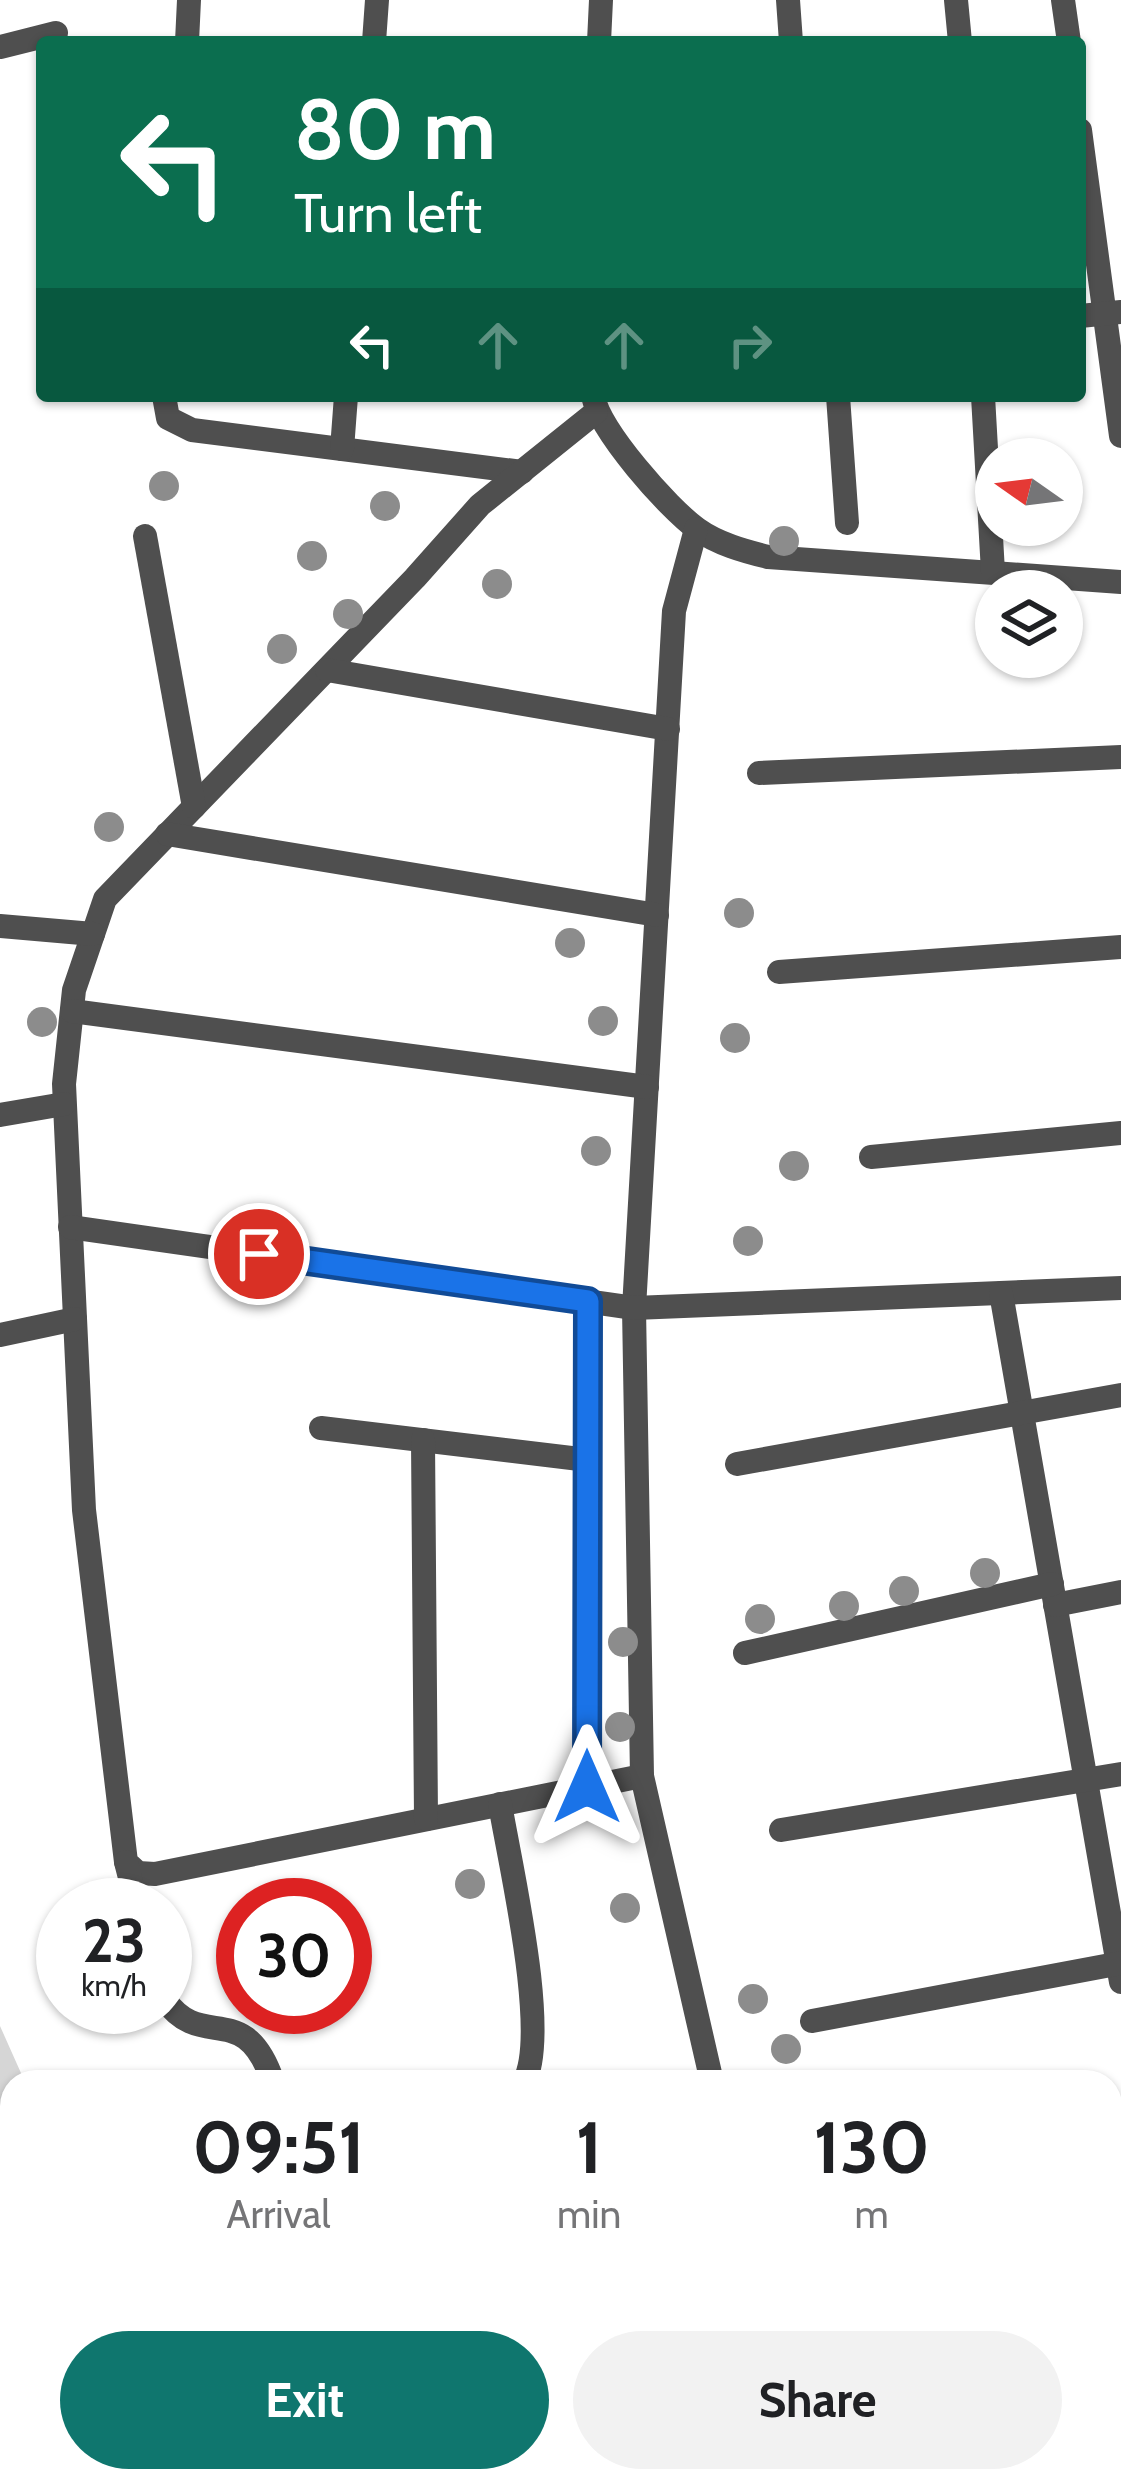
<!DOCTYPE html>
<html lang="en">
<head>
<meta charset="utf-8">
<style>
	body { margin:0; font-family:Cabin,sans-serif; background:#f2f2f2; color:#202124; height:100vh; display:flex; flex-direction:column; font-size:45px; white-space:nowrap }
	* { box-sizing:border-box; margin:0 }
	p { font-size:39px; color:#757577 }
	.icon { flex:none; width:66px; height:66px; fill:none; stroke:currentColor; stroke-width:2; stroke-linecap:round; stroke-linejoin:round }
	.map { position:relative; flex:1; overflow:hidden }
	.drawer { position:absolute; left:0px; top:2070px; width:1122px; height:423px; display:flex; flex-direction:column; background:#fff; border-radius:36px 36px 0 0; box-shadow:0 3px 9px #0004 }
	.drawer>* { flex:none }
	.guide { position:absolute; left:36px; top:36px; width:1050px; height:366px; border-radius:12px; box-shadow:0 3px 9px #0004; background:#0b6e4f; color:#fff; overflow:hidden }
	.needle { width:78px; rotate:284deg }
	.buttons { position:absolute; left:975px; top:438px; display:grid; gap:24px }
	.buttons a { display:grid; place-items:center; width:108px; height:108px; border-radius:50%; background:#fff; box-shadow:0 3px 9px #0004; font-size:60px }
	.speed { position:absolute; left:36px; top:1878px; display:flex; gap:24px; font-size:60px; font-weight:700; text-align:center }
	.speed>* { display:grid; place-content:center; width:156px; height:156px; border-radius:50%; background:#fff; box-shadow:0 3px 9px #0004; line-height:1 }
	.speed small { font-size:30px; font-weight:400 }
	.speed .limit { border:18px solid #d22; background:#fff; color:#111 }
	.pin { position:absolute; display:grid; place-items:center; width:102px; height:102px; color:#fff; margin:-51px; border:6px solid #fff; border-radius:50%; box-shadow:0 3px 12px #0007 }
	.me { position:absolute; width:132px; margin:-66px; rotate:0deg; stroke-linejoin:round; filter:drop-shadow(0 0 9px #0008) }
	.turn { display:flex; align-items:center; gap:42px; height:252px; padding:0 60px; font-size:54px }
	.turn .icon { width:156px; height:156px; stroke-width:2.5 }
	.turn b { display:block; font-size:84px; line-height:102px }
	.lanes { display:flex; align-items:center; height:114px; padding:0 60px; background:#0003; justify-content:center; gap:60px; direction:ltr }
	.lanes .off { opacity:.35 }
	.eta { display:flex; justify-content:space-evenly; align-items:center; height:204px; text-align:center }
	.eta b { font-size:72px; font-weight:700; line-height:84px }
	.action { display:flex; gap:24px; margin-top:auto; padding:24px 60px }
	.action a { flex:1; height:138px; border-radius:72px; background:#0f766e; color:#fff; font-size:48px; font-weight:700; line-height:138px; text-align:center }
	.action a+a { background:#f2f2f2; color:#202124 }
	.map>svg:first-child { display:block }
</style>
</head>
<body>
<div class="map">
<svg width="1121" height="2492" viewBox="0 0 1121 2492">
	<rect width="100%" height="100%" fill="#fff"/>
	<!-- green -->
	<g fill="#d6d6d6">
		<path d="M0,2026L25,2082H12V2339L0,2314Z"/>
		<path d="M80,2481H202L207,2492H86Z"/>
	</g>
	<!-- water -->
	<path fill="#9d9d9d" d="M0,2360L12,2385V2481H58L63,2492H0Z"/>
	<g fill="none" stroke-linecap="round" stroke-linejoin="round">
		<!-- street -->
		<g stroke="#4f4f4f" stroke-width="24">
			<path d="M788,0L791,42"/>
			<path d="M956,0L960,42"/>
			<path d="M1063,0L1069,42"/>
			<path d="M187,42L189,0"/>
			<path d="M374,42L377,0"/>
			<path d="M599,42L601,0"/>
			<path d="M0,47L56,33"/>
			<path d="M1080,130L1121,436"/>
			<path d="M1080,316L1121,312"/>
			<path d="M164,396L168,418L192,430L522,472"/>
			<path d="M593,396C600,431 667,507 697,529C718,544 744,551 768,557L1121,582"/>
			<path d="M838,396L847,523"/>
			<path d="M983,396L993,572"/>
			<path d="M596,412L480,505L415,578L105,899L74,990L64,1084L84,1510L126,1862L138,1873L155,1874L642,1776"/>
			<path d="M342,449L346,396"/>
			<path d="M696,529L674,611L634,1308L642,1776L712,2082"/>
			<path d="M145,536L194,807"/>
			<path d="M327,670L668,729"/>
			<path d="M759,773L1121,757"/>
			<path d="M167,834L657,915"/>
			<path d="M0,926L93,934"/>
			<path d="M779,972L1121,947"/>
			<path d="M72,1011L647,1087"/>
			<path d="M0,1115L64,1104"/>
			<path d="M871,1157L1121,1133"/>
			<path d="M70,1227L634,1308L1121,1288"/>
			<path d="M1001,1293L1121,1982"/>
			<path d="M0,1335L75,1319"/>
			<path d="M321,1428L588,1460"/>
			<path d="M423,1440L426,1819"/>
			<path d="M737,1464L1121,1395"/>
			<path d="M1055,1605L1121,1592"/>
			<path d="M745,1653L1052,1584"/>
			<path d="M587,1787L588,1301"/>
			<path d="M500,1804C510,1864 550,2034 524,2082"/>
			<path d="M781,1830L1121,1774"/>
			<path d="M126,1862L137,1905"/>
			<path d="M165,2000C203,2053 244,1997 273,2082"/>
			<path d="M812,2021L1121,1963"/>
			<path d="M1110,2155L1121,2153"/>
		</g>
	</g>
	<!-- trees -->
	<g fill="#8c8c8c">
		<circle cx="164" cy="486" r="15"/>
		<circle cx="385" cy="506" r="15"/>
		<circle cx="784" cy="541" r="15"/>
		<circle cx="312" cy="556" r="15"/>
		<circle cx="497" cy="584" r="15"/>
		<circle cx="348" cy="614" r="15"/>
		<circle cx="282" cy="649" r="15"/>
		<circle cx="109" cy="827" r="15"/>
		<circle cx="739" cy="913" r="15"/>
		<circle cx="570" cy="943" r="15"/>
		<circle cx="603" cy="1021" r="15"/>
		<circle cx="42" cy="1022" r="15"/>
		<circle cx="735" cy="1038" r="15"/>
		<circle cx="596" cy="1151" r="15"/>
		<circle cx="794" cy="1166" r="15"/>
		<circle cx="748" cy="1241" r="15"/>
		<circle cx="985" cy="1573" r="15"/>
		<circle cx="904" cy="1591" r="15"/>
		<circle cx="844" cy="1606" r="15"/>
		<circle cx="760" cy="1619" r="15"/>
		<circle cx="623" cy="1642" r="15"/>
		<circle cx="620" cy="1727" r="15"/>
		<circle cx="470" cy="1884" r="15"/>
		<circle cx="625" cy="1908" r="15"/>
		<circle cx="753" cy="1999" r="15"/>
		<circle cx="786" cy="2049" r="15"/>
	</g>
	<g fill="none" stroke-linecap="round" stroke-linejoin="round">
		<!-- route casing -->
		<g stroke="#114b97" stroke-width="30">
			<path id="route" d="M259,1254L588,1301L587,1787"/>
		</g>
		<!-- route -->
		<use href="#route" stroke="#1a73e8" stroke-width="21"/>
	</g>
</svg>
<div class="buttons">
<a><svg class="needle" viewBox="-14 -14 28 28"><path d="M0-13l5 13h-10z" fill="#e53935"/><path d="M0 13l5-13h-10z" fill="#757577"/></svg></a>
<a><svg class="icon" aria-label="layers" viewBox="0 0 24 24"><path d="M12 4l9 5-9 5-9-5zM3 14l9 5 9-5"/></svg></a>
</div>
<div class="speed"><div>23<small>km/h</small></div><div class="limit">30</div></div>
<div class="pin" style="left:259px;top:1254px;background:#d93025"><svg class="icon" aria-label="arrive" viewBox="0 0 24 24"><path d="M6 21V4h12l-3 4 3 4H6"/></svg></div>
<svg class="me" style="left:587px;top:1787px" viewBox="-20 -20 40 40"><path d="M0-17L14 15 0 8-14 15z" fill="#1a73e8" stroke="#fff" stroke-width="4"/></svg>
<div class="guide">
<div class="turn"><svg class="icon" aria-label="left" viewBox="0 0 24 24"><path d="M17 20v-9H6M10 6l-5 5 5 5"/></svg><div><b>80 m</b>Turn left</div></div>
<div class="lanes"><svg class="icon" aria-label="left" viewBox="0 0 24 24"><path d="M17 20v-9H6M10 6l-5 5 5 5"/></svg><svg class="icon off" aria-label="ahead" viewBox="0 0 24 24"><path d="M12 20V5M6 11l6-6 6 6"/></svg><svg class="icon off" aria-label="ahead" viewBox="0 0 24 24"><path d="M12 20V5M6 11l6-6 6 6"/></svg><svg class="icon off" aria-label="right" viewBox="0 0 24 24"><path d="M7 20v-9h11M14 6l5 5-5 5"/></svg></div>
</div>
<section class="drawer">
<div class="eta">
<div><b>09:51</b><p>Arrival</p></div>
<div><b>1</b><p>min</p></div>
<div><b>130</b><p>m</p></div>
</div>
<div class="action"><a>Exit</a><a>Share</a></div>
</section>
</div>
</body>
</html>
